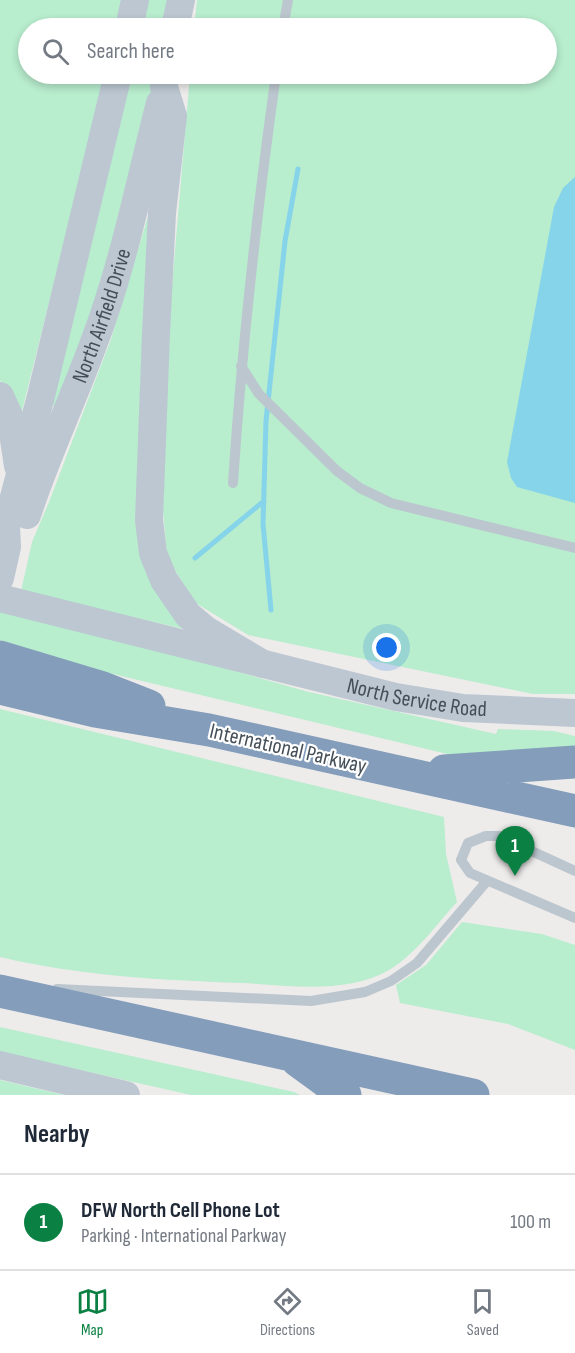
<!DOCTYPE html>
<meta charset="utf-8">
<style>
:root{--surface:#fff;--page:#f6f6f7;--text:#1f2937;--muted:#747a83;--line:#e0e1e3;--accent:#0b8043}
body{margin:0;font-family:"Sofia Sans Condensed",sans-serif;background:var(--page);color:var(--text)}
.you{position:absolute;left:387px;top:648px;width:21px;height:21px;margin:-15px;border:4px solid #fff;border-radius:50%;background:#1a73e8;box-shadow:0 0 0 9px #1a73e833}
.badge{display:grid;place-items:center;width:39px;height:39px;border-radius:50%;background:var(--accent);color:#fff;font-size:20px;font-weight:700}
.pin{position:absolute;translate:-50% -50px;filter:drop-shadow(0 2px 3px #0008)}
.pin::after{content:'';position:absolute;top:32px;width:21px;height:18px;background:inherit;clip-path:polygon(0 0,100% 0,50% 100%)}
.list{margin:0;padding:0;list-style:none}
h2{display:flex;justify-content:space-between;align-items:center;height:78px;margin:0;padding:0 24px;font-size:26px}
h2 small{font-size:20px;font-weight:400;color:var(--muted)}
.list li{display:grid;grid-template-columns:39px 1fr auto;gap:18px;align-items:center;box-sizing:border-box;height:96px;padding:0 24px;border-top:2px solid var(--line)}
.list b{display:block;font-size:22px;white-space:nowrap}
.list p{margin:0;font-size:20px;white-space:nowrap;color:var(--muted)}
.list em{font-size:20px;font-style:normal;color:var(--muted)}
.icon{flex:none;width:33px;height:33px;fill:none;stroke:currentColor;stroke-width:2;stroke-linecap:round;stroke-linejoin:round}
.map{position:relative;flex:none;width:575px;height:1095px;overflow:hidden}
.search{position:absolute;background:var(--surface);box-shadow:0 3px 9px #0003;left:18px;right:18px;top:18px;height:66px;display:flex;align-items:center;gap:15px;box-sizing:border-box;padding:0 21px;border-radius:33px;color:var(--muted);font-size:22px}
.sheet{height:174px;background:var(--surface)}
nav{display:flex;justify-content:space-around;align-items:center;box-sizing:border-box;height:84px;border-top:2px solid var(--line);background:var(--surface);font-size:16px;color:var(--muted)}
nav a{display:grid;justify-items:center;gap:3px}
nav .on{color:var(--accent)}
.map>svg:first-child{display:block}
.green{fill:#b8edce}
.water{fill:#86d4ea}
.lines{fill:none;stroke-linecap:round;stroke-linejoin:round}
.stream{stroke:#86d4ea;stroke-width:5}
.service{stroke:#bcc6ce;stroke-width:10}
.secondary{stroke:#bcc7d2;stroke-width:28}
.motorway{stroke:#839dbb;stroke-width:33}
.labels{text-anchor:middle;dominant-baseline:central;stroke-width:4.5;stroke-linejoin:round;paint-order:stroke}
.street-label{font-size:22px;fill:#444f58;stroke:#fff}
</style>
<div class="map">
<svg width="575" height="1095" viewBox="0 0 575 1095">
<rect width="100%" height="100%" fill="#eeebeb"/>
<!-- green -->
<path class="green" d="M0,0H125L117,28H28V74H106L22,411L9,399L0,380Z
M145,0H174L167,28H138Z
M197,0H575V694H533L248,635L194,602L167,557L161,487L167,345L190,74H546V28H194Z
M127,74H157L113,250L56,407L49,404Z
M149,213L138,510L188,630L21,591L32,542L49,502L111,339Z
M0,605L309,692L496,734L498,729L554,731L575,736V753L460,757L92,669L0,640Z
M0,709L444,817L446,854L457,902C435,926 417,953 389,970C346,995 288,985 241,983C157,980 82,976 0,957Z
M462,922L542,934L575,945V1050L508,1024L400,1003L396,985L426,965Z
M0,1027L294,1092L300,1095H191L0,1052Z
M0,1080L64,1095H0Z"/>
<!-- water -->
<path class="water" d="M575,177V503L517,487L511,478L507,462L554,207L563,188Z"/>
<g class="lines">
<!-- stream -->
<path class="stream" d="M195,558L264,501
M271,610L263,524L266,421L285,241L298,169"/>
<!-- service -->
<path class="service" d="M283,28L288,0
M241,366L259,394L337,471L360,488L391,503L575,548
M233,483C242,345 257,210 276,74
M575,871L499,836H486L468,843L461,860L470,873L575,918
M57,989L311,1001L365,992L391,981L417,963L487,881"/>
<!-- secondary -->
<g class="secondary">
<path d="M129,28L135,0"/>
<path d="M175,28L181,0"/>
<path d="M164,87L173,116L162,213L156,334L149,520L153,553L164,580L188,615L206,630L263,664"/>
<path d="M0,396L11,420L18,466"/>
<path id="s1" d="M27,515C46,457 72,402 93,345C123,268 139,184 160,103"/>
<path d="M0,578L7,547L6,527L41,396L118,74"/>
<path id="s2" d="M0,598L396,697L463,708L575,713"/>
<path d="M0,1065L126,1095"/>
</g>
<!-- motorway -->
<path class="motorway" d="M0,657L103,688L149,706
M0,688L95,711L209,730L575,811
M444,771L575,762
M0,991L473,1095
M298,1061L345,1095"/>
</g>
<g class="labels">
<!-- street labels -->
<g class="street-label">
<text stroke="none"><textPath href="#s1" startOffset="213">North Airfield Drive</textPath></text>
<text stroke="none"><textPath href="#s2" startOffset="429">North Service Road</textPath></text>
<text transform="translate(288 749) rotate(13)">International Parkway</text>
</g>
</g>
</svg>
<div class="you"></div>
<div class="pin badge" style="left:515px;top:876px">1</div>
<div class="search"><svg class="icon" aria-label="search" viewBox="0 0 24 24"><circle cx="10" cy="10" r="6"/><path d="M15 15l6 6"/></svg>Search here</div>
</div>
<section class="sheet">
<h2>Nearby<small></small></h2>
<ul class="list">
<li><span class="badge">1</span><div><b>DFW North Cell Phone Lot</b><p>Parking · International Parkway</p></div><em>100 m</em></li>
</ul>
</section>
<nav>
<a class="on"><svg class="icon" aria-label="map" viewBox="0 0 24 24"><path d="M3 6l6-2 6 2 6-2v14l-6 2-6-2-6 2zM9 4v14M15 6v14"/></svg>Map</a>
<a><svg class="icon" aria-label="directions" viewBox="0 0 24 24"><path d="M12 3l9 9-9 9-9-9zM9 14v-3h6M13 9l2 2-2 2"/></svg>Directions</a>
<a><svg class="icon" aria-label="saved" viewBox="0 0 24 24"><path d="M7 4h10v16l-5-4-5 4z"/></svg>Saved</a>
</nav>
